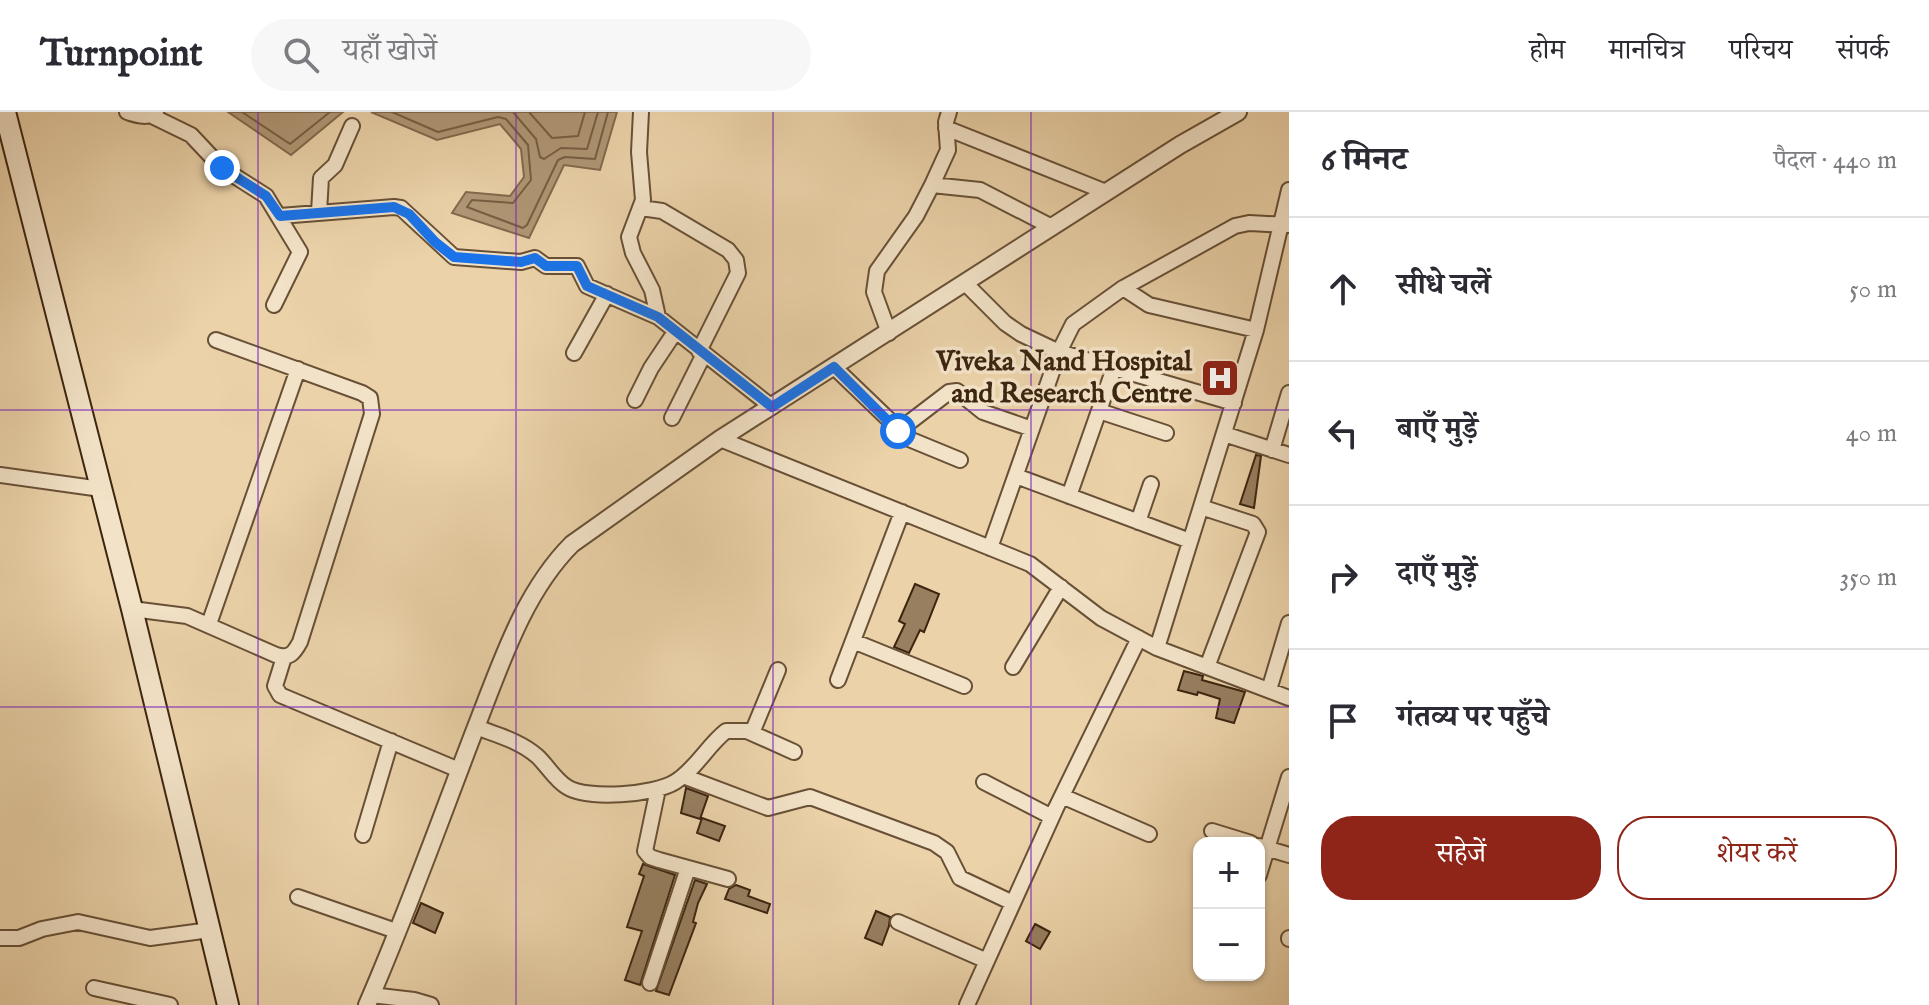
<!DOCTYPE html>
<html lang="hi">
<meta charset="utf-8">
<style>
:root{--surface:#fff;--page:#f7f7f7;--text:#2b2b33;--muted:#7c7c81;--line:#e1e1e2;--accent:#8f2418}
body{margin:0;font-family:"IM FELL English","Noto Serif Devanagari",serif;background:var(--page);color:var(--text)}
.controls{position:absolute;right:24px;bottom:24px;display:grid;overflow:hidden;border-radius:16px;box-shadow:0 2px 6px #0004}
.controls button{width:72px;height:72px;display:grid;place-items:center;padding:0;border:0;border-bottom:2px solid var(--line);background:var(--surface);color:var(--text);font:40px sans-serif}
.stop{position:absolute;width:24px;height:24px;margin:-18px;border:6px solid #1a73e8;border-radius:50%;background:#fff}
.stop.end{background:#1a73e8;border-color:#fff;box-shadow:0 2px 8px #0008}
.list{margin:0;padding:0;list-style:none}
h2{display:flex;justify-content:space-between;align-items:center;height:104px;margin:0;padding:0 32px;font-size:34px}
h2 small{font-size:26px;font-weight:400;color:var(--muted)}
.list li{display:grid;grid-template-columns:52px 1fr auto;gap:24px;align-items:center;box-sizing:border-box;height:144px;padding:0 32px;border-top:2px solid var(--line)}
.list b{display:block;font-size:30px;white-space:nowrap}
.list em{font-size:26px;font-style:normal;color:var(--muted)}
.actions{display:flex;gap:16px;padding:24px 32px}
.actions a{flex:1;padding:18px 0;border:2px solid var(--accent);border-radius:32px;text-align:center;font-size:28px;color:var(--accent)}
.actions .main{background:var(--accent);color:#fff}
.icon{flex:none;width:44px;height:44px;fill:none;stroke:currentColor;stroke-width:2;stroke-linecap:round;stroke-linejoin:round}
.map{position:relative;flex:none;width:1289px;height:893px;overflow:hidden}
header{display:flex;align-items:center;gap:48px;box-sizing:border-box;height:112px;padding:0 40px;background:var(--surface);border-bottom:2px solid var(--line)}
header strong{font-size:38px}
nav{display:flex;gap:44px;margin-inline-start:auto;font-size:28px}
.search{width:560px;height:72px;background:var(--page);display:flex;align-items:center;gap:20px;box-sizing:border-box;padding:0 28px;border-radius:44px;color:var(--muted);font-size:30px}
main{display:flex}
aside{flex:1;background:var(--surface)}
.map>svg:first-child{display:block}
.water{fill:#b09775;stroke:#82694d;stroke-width:2}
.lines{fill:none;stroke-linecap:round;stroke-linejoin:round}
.shore{stroke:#765e42;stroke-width:2}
.building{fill:#977f60;stroke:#3c2510;stroke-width:2}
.minor-casing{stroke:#685036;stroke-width:18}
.tertiary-casing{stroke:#685036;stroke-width:20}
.secondary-casing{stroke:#3c2510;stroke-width:24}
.minor{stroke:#f2e2c7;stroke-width:14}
.tertiary{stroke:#f2e2c7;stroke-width:16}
.secondary{stroke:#f2e2c7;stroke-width:20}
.route{stroke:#1a73e8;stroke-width:10}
.grid{fill:none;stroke:#7b2cbf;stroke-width:2;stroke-opacity:0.55}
.labels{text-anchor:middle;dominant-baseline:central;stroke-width:7;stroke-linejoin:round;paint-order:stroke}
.poi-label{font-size:28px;font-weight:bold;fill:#3c2510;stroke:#f2e2c7;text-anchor:end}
</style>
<header>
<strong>Turnpoint</strong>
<div class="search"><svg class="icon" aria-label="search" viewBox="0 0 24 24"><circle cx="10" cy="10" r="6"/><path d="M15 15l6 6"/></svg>यहाँ खोजें</div>
<nav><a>होम</a><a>मानचित्र</a><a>परिचय</a><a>संपर्क</a></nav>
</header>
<main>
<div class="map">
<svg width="1289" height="893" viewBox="0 0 1289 893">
<rect width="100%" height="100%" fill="#ebd2a9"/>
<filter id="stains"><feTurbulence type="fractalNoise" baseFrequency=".0025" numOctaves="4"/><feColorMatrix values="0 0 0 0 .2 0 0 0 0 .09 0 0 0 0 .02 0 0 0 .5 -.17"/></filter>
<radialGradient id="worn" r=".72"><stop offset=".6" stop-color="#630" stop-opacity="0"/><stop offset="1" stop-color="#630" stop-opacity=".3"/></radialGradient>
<!-- water -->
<path class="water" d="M228,0H343L291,43Z
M371,0H617L600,58L564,53L529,126L452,101L466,80L510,84L524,65L521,37L500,12L437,28Z"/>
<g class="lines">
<!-- shore -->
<path class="shore" d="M242,0L290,32L330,0
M392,0L438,20L498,5L506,7L528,33L531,68L513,91L472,88L467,95L523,116L527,113L558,48L565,45L595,47L608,0
M513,0L536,27L540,45L544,47L561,36L587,37L598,0
M529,0L552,26L578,24L585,0"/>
</g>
<!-- building -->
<path class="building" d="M1212,253L1233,259L1227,278L1207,273Z
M1256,343L1261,344L1254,396L1240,392Z
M915,472L939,482L924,520L920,518L909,541L894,535L905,512L899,509Z
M1184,559L1203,564L1202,568L1245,580L1234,611L1216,606L1220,587L1198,580L1197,583L1178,578Z
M686,676L708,684L700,707L681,701Z
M702,706L725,714L719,729L697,721Z
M643,752L675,763L640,873L625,868L642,819L627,815L644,764L639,762Z
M695,768L707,772L698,791L693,810L696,811L669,883L656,879Z
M736,773L750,778L748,784L770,792L767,801L725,787L729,777Z
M421,791L443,801L435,821L413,811Z
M876,799L890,805L889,814L882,833L865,826Z
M1035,812L1050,820L1040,837L1026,829Z"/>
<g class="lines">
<!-- minor casing -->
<g class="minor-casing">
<path id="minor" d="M127,0C137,3 147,7 156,0
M641,0L639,40L643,88L629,125L633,141L652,178L658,205L772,295
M949,0L946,10L948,38L932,73L980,78L1052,115
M152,4L191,23L222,56L266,84L300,140L274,193
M946,16L1106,80
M641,96L662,99L728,138L736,148L738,161L699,239
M319,100L321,66L335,53L352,14
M280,104L394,95L401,96L454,145L521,150L535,146L546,154H577L587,174L658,205
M965,171L1005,211L1021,222L1059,240L1234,291
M1123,176L1235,114L1249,111L1289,113
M889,221L874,180L877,159L916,104L932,73
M574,241L607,182
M834,255L909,327L960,348
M635,288L651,256L675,220
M1099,299L1166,321
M672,306L704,242
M898,319L949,280L957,279L983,300L1032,317
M1224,322L1289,343
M720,327L1030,452L1101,506L1157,536L1289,586
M1272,338L1289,281
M0,363L101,377
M1016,364L1190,429
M1069,384L1114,256
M1201,395L1253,412L1258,420L1207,555
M1138,410L1151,372
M990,436L1059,240L1073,212L1123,176L1149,193L1256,218
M132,497L187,504L276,543C290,547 294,541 300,530L372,302L370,286L362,281L216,228
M209,512L298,257
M853,529L964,574
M1157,536L1256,218L1289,78
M284,545L275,574L280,583L459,658
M1013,555L1061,475
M838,568L902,400
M1269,578L1289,511
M476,615C497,623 520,629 537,644C547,653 555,668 567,675C587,688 654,683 675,670C696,657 707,634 726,619H747L794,640
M752,621L778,558
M683,664L768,696L810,685L934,731L947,740L960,766L1013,791
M984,670L1052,705
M658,677L645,739L650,745L659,748L728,767
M1062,684L1149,722
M1212,719L1251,731
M363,723L391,629
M1259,734L1289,743
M1259,763L1289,665
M298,785L396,819
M898,810L987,849
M0,826H19L42,817L78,810L150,826L210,818
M1289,827V826
M650,871L688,756
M94,876L170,893
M371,883L414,888L431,893
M967,893L1056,696L1139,526"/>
</g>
<!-- tertiary casing -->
<g class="tertiary-casing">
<path id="tertiary" d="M367,893C406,804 439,711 474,620C500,555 522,482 572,432L720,327L1180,33L1238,0"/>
</g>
<!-- secondary casing -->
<g class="secondary-casing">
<path id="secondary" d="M5,0L132,497L228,893"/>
</g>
<!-- minor -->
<use href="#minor" class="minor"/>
<!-- tertiary -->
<use href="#tertiary" class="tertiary"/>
<!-- secondary -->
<use href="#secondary" class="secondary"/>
</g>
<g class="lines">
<!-- route -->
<path class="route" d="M222,56L266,84L280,104L394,95L409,102L435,130L454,145L521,150L535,146L546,154H577L587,174L658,205L772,295L834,255L898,319"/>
</g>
<!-- grid -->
<path class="grid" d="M258,0V893M516,0V893M773,0V893M1031,0V893M0,298H1289M0,595H1289"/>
<!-- icons -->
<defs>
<g id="hospital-square" transform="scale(2)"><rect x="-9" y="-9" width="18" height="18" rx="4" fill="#8f2418" stroke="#f2e2c7"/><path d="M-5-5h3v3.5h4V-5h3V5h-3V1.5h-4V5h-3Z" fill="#fff"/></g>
</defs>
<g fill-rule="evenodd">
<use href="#hospital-square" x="1220" y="266"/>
</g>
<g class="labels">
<!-- poi labels -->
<g class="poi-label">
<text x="1192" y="250">Viveka Nand Hospital<tspan x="1192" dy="32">and Research Centre</tspan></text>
</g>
</g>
<rect width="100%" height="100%" filter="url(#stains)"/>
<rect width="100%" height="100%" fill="url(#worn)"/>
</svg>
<div class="controls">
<button>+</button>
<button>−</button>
</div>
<div class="stop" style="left:898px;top:319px"></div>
<div class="stop end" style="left:222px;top:56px"></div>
</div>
<aside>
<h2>6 मिनट<small>पैदल · 440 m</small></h2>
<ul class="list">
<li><svg class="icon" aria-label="ahead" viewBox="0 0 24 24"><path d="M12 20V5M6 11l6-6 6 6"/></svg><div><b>सीधे चलें</b></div><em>50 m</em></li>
<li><svg class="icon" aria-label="left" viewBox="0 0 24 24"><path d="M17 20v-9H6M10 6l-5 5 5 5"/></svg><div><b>बाएँ मुड़ें</b></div><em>40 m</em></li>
<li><svg class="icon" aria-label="right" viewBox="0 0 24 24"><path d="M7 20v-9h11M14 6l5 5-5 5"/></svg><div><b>दाएँ मुड़ें</b></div><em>350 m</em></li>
<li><svg class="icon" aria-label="arrive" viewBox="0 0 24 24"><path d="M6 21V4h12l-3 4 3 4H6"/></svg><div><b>गंतव्य पर पहुँचे</b></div></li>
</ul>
<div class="actions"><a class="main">सहेजें</a><a>शेयर करें</a></div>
</aside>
</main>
